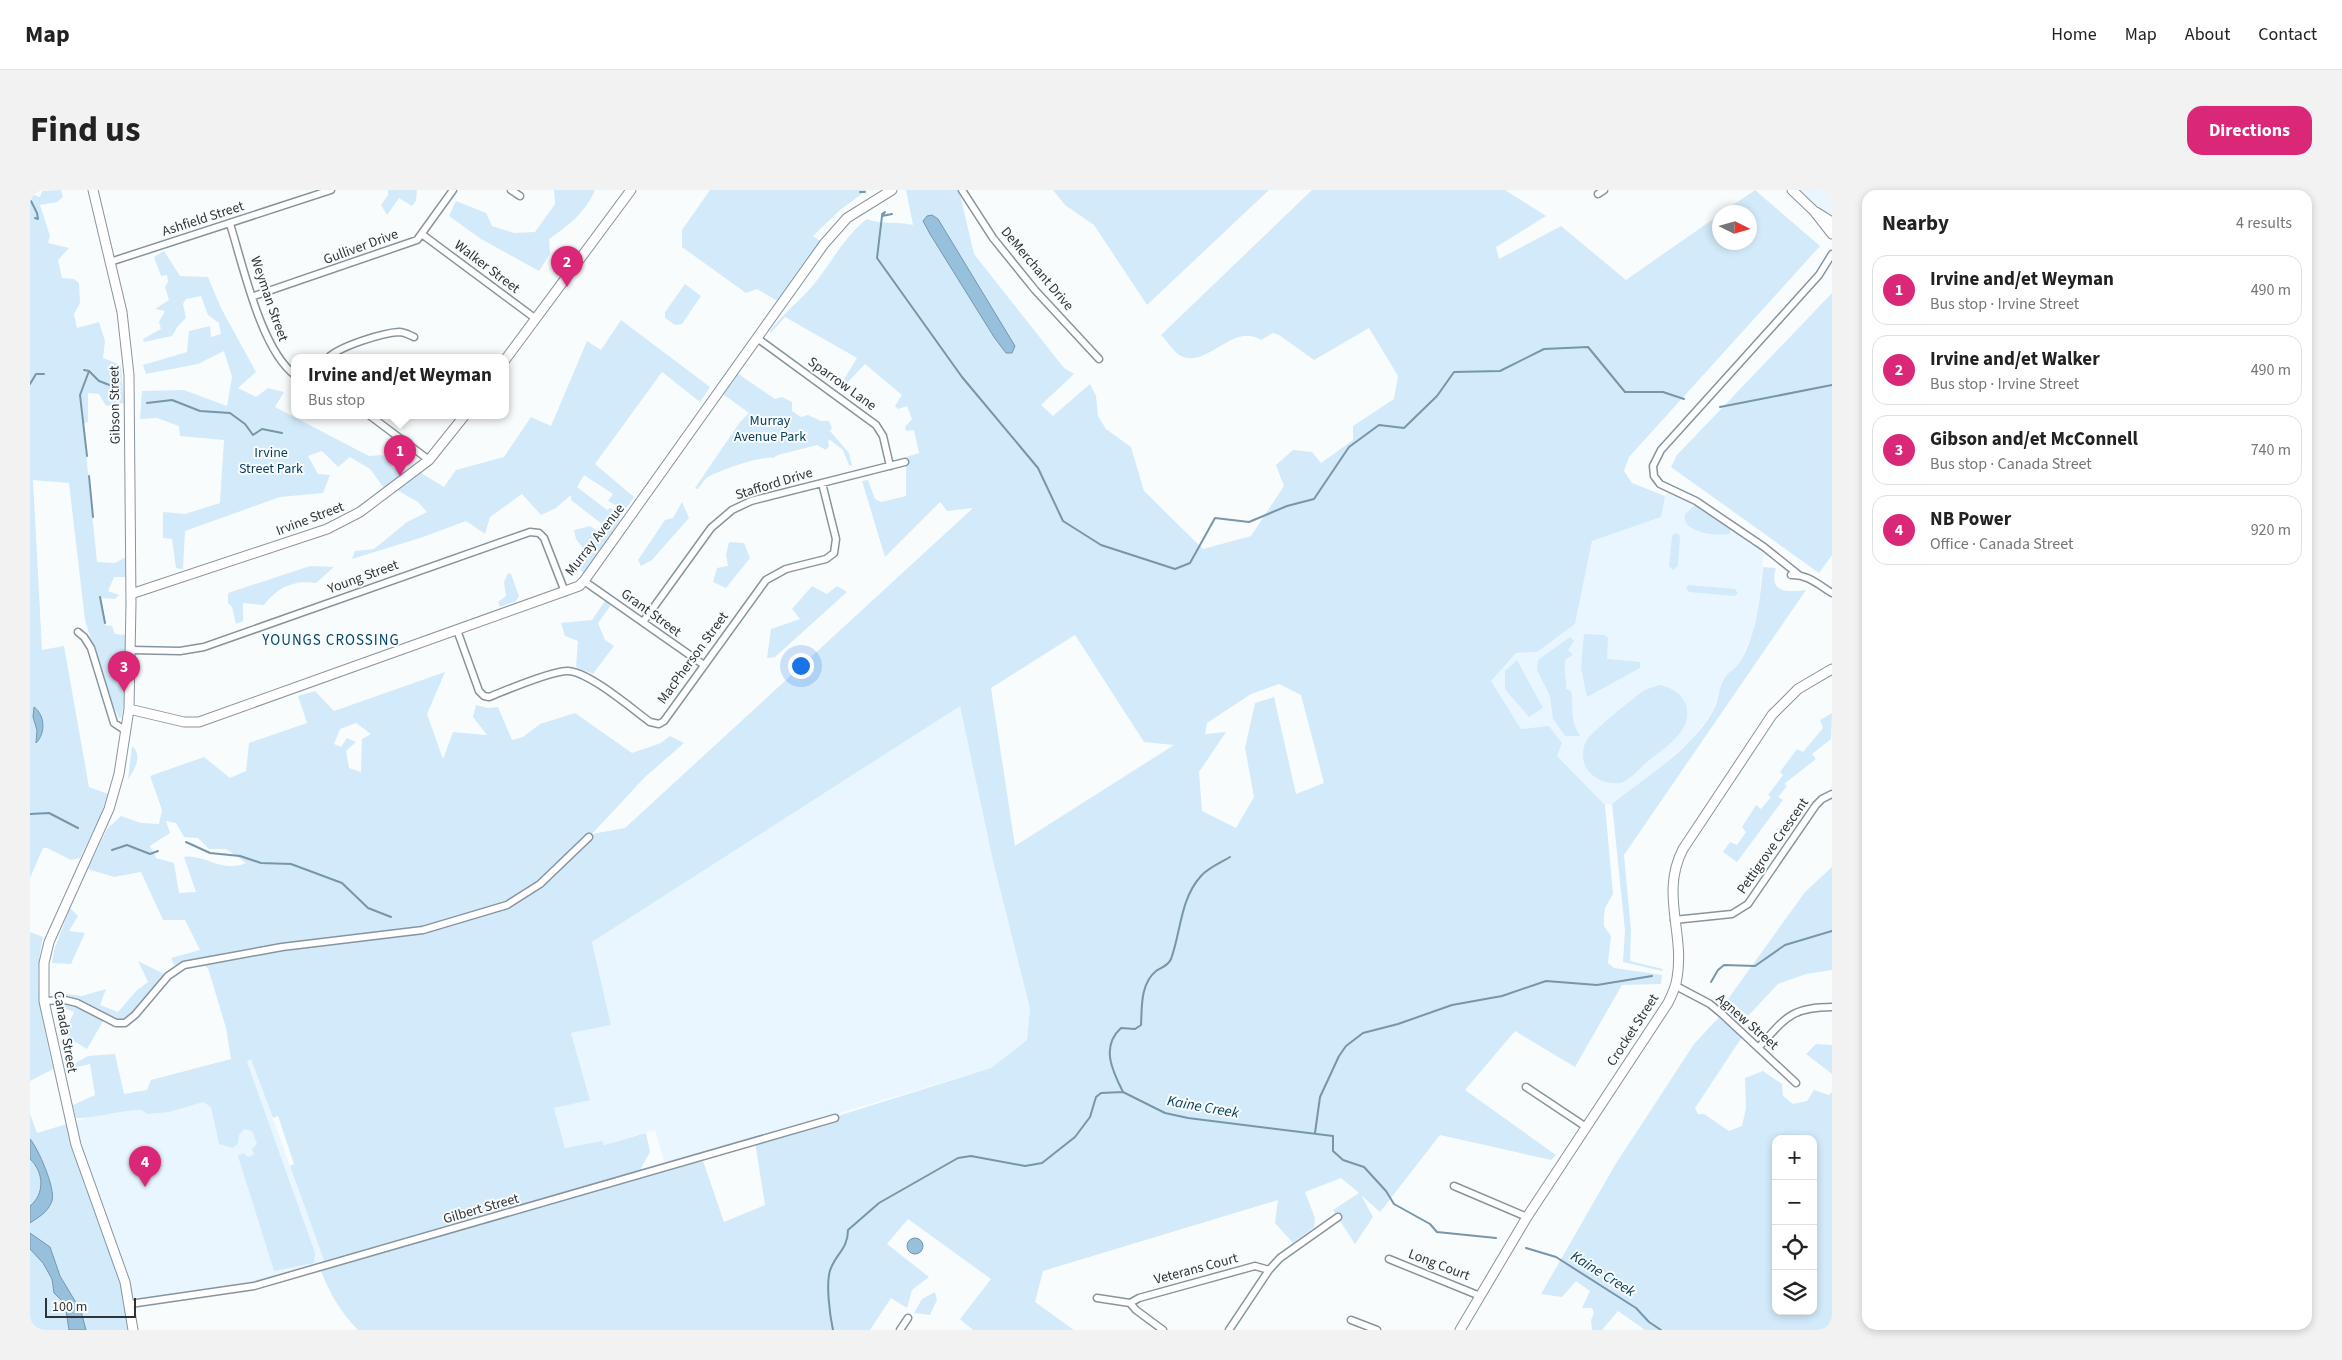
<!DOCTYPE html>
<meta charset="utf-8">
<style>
:root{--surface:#fff;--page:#f2f2f2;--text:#222;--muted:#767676;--line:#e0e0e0;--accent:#db2777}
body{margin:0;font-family:"Source Sans 3",sans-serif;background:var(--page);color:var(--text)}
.controls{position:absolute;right:15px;bottom:15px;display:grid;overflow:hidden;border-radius:10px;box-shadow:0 2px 8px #0003}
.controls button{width:45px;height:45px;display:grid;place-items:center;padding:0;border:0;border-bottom:1px solid var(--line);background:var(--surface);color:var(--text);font:25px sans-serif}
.compass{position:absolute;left:1682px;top:15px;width:45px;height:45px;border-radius:50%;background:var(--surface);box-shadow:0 2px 8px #0003;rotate:95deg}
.scale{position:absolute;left:15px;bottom:12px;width:91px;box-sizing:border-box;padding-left:5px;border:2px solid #2f3437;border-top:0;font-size:14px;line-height:18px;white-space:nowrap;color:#2f3437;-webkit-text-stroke:4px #f9fcfd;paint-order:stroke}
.you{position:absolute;left:770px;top:475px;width:18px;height:18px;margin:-12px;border:4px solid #fff;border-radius:50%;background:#1a73e8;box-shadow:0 0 0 8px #1a73e833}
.badge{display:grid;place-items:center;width:32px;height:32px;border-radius:50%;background:var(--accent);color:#fff;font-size:16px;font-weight:700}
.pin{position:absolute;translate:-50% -41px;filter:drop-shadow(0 1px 2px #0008)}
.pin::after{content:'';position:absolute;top:26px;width:18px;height:15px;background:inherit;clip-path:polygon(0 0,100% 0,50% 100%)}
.popup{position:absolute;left:261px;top:164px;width:218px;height:65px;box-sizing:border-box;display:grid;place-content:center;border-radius:10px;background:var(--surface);filter:drop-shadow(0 1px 4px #0005);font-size:16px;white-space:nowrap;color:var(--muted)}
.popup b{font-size:19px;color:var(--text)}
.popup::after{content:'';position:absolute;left:50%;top:100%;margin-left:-10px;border:10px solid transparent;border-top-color:var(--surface)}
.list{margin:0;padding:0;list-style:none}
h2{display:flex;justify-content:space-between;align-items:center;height:65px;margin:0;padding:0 20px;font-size:21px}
h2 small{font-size:16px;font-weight:400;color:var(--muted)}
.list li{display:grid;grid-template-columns:32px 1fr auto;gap:15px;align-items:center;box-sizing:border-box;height:70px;margin:0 10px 10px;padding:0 10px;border:1px solid var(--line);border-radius:15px}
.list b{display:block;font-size:19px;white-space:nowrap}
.list p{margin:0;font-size:16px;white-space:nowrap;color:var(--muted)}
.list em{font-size:16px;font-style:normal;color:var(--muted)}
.icon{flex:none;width:28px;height:28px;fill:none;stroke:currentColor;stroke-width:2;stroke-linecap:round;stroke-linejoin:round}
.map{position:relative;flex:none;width:1802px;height:1140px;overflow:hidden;border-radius:15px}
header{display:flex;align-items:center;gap:30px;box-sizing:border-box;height:70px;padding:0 25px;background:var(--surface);border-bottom:1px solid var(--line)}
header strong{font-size:24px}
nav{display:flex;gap:28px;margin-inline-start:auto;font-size:18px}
.intro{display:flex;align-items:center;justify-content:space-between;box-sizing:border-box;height:120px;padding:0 30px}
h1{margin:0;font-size:35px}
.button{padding:12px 22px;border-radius:15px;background:var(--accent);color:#fff;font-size:18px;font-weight:700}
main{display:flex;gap:30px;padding:0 30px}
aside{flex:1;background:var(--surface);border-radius:15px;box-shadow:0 2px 8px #0003}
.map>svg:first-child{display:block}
.built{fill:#eaf6ff}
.green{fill:#d2eafa;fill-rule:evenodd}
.water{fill:#96c0dc;stroke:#7796aa}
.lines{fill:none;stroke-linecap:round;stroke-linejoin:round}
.stream{stroke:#7796aa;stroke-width:2}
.street-casing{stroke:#88949d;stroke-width:9}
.secondary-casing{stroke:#88949d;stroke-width:11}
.street{stroke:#fff;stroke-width:6}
.secondary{stroke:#fff;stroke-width:9}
.labels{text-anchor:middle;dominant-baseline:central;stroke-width:4;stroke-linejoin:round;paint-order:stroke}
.street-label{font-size:14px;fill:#2f3437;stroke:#f9fcfd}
.park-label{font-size:14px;fill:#073d5a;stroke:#f9fcfd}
.neighbourhood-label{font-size:15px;letter-spacing:1px;fill:#054666;stroke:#f9fcfd}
.water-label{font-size:15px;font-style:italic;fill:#053c58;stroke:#f9fcfd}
</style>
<header>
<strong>Map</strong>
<nav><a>Home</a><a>Map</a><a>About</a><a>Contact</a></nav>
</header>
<div class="intro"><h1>Find us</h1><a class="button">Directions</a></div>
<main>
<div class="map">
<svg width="1802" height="1140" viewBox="0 0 1802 1140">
<rect width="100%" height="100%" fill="#f9fcfd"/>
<!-- built -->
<path class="built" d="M1762,0H1802V32Z
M1639,300L1659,307L1734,357L1728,422L1722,444L1709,474L1696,486L1686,510L1684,519L1663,548L1628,580L1582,614L1575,615L1527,566L1491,539L1461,491L1486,463L1507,462L1545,434L1562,351L1631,327L1635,306Z
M930,515L963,671L1000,820L997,850L961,878L810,923L725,952L636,978L625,940L573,955L572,951L535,958L524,918L560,909L541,843L581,835L562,752Z
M221,868L296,1076L224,1096L100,1114L40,933L203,881Z"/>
<!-- green -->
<path class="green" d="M0,0L1,4L10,7L12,1L31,0L33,7L27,12L10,15L20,46L18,53L39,58L28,70L32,88L44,89L49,93L50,113L44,124L47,138L69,132L75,151L73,168L91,175L94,213L76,216L69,204L58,203V232L53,234L67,372L85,373L96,367L95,387H84L78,401L89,405L85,409L71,408L75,435L82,436L85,444L96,445C96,472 98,503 91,528H89L76,500L55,430L39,293L3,290L12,460L34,456L59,597L78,604L71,624L50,668L41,670L17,658H13L0,688Z
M358,0H387L386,11L382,16L369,8L357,25L351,15L358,5Z
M524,0H565C556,22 538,36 519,49L520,64L509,81L451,49L419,26L426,11L456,23L462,36L484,43L505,42L525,14Z
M680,0H837L810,20L783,46L794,54L751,113L727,99L716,103L652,57V40Z
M876,0H929L944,64L1034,178L1044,184L1011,215L1023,226L1060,194L1066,206L1068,226L1076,239L1101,257L1114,301L1173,359L1221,346L1254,296L1246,275L1263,260L1282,262L1291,273L1323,250V236L1364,209L1368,186L1339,138L1284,170L1249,145L1243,143L1231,150C1204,132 1179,176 1153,167C1145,164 1137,151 1131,145L1282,0H1475L1516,26L1466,57L1469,69L1531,36L1596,90L1689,25L1690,52H1720V22H1693L1725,0L1790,56L1599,267L1594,281L1602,293L1635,306L1631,327L1562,351L1545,434L1507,462L1486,463L1461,491L1491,539L1519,536L1532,553L1527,566L1575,615L1583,704L1575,718L1574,726V736L1581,746L1578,773L1584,778L1632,785L1631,794L1592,795L1545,877L1485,841L1435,900L1526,965L1521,970L1410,945L1350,1022L1331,1005L1343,1027L1325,1054L1303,1020L1329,1003L1311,988L1275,1002L1285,1028L1284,1037L1263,1053L1245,1033L1248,1010L1013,1081L1005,1112L1044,1140H943L930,1129L961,1089L878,1029L857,1054L899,1087L882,1100L877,1118L861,1108L840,1140H328C311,1123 298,1101 290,1078L296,1076L260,976L264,974L248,926L243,928L221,869L217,872L285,1063L284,1073L244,1081L208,966L213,963L218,967L224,965L222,959L227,954L222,941L214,939L209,945L208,953L203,958L189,954L181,917L173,912L139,922L117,924L112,920C89,920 68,928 46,928L43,915L65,905L60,874L34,880L58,866L85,864L94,904L117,900L121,890L201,869L196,838L178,778L168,771L144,775L141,768L170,760L155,730H133L111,682L84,687L58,679L77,639L91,626L111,633L129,634L132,620L120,586L174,567L200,588L216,581L219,553L277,533L268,506L285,501L304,521L415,482L397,524L413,569L423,542L457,545L443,527L446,515L458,518L468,517L482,550L493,547L510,534L545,523L602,563L631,553L640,546L654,553L615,587L562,644L595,638L943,318L917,321L910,312L855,367L832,291L838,290L845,309L851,312L876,306V267L889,263L884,240L876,241L875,237L882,229L877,216L868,219L865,216L872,205L835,174L817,193L813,191L827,168L755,127L740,144V141C751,126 765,115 777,102C799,79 811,49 837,29C853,35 865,31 883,35ZM1045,445L1114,552L1144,555L985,656L961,498ZM1249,494L1271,505L1294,593L1266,604L1244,507L1225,513L1215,558L1224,607L1206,638L1172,621L1169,582L1196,542L1175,544L1177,533L1221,504ZM930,516L963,671L1000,819L997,850L961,878L725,952L735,1015L694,1032L672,968L612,985L611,978L620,962L616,943L574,955L572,951L535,958L524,918L560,910L541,843L581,835L562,752ZM326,533L341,544L332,549L331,582L319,578L316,561L326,552L317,548L311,557L304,554L310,539ZM136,631L146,633L154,647L168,648L179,659H196L216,673C192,684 174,663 154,667L166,702L149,703L144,673L126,668L120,656L140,643Z
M1023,0H1239L1117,115L1064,35L1035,15Z
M134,61L150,86L178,87L191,118L226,182L208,198L226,207L238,198L254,202L245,217L339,266L352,265L369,283L376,287L386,280L414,297L426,280L474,267L501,227L521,236L557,151L571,160L591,130L680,197L670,212L632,182L565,274L604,307L595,320L578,311L583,304L554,285L547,297L577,320L580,318L592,325L582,344L554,384L549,377L551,371L558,365L546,349L544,340L560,336L567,341L572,334L541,310V305L526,318L511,325L492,304L460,327L455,344L436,331L393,347L322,369L325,361L344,359L377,332L397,322L388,312L363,298L357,302L340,279L320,267L308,277L292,261L278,266L288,284L300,285L293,303L250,307L155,341L153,379L146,378L142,349L133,348V322L155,324L190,313L194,250L150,246L149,236L127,228L110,229L112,201L154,200L197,216L202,187L194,161L168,174L116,184L113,175L157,162L159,141L180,136L181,147L191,144L189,133L178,125L171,106L156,109L153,114L156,128L148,136L142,146L114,152L113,149L131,139L129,132L135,121L125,119L139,110L135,97L138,92L137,85L131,86L124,67Z
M655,94L671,106L652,134L645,135L635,128V122Z
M1802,103V365L1789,383L1641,277L1647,265Z
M704,181L745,209L752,207L762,212V221L771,227L778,225L791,231H799L802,238L800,241L819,263L822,276L819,275L813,260L800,250L798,251L799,256L796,260L787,255L748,265L743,268C729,266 691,280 678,287C674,290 671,295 668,299L665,298L710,232L719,223L690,202Z
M652,312L659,328L622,370L611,376L608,370L635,330L643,328Z
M1664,316L1670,317L1700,339V344C1686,346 1651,343 1655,324Z
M1645,343L1649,344L1650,348L1648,376L1643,380L1639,376L1642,346Z
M699,352L714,353L720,368L696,398L683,392L687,378L698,376L696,365Z
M280,376L304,377L286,393C263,390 248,397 234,415L213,413V431L206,434L202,417L198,413V403Z
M1733,377L1746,378C1738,404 1759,402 1776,400L1594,665L1601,740L1600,771L1633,779L1632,781L1593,772L1595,740L1582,614C1617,586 1660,561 1683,521C1689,511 1688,496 1696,486C1700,481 1706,478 1710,472C1727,443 1730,410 1733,377Z
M478,383L481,384L489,406L486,411L470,417L468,412L476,406L474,392Z
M1658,395L1705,399L1708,403L1705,406L1659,402L1656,398Z
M782,396L797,404L807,396L817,402L745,467L737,468L741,439L770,429L762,419Z
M575,411L581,415L568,433L575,450L584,456L563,484L546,477L548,451L535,446L531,433L562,430Z
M1554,444L1575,445L1578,448L1577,469L1610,472V478L1557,507L1551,478Z
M1540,447L1544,451L1538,460L1543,465L1536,469C1533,480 1537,488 1536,499L1541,501C1544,521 1539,527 1550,546H1535L1523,529L1520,506L1507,480L1508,470Z
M1487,470L1513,518L1499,527L1475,499V481Z
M1629,495C1639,497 1649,501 1654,511C1668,538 1635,557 1617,572C1610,578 1599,591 1590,593C1577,594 1568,591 1559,582C1551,573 1551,556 1559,547C1568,537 1604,507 1615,500C1619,498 1625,497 1629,495Z
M1802,523L1801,549L1782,564L1786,569L1754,594L1757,596L1748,607L1753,610L1707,672L1693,662L1700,652L1707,655L1716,642L1712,637L1726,615L1731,619L1741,607L1738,605L1753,585L1750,582L1767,559L1773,562L1793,538L1790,530Z
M102,556C113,565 105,580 98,589Z
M1802,677V780L1776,784L1748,794L1718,826L1698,809L1775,702Z
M40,718L48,726L39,741L55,743L41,774L22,773L24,760Z
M0,742L13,747C2,795 13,832 23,879L0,891Z
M108,771L138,786L95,833L75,828L57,859L34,845L44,822L25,814L36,804L52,806L76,799L70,815L88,822L107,800L118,792Z
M1692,824L1714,844L1665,918L1668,924H1674L1699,941L1712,936L1716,918L1715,888L1733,881L1752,894L1753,906L1763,914L1777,911L1784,900L1799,905L1802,902V1140H1615L1588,1121L1572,1140H1562L1561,1130L1564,1123L1562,1118H1552L1560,1101L1546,1091L1532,1107L1511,1104L1585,975L1664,854ZM1746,949H1783V1121H1746Z
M1786,854L1802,855V884L1776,864Z
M0,924L7,943L40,933L80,1048L103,1140H0Z
M905,1102L907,1110L900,1125L884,1123L892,1109Z"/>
<!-- water -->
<path class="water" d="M902,25L908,29L985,156L982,163H976L964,147L900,44L893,31L897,26Z
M4,517C15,525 16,543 6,553L7,540L3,527Z
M0,949C8,958 26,999 22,1011C18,1022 9,1027 0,1033V1016C15,1004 14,982 0,969Z
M0,1043L20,1057L30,1086L51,1121L56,1140H39L35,1114L24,1103L22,1089L13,1073L0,1059Z
M877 1056a8 8 0 1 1 16 0a8 8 0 1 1-16 0Z"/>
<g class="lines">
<!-- stream -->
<path class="stream" d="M830,2H835
M1,11L7,23L8,29L5,28
M852,24L855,22L852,26L862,24
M852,26L847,68L932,187L1008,278L1033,331L1071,355L1145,379L1160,373L1185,328L1219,332L1257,316L1284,309L1319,257L1349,235L1374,238L1407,206L1424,182L1470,181L1514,159L1558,157L1595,202H1633L1654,209
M54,180L59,181L69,191L90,199
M0,194L6,184H14
M117,213L142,210L170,221L200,223L215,234L223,245L232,239L252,243
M1690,217L1802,195
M57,266L50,205L59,181
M59,286L63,327
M70,407L75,433
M0,624L19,623L48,638
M156,652L180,663L210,666L231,673L261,674L312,693L338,718L361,727
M82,660L97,655L120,664L128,661
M1681,792L1688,780L1694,775L1725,776L1755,755L1802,741
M1093,902C1083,882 1070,857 1091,838L1105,839L1111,835C1112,818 1110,794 1126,781C1132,777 1138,776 1141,769C1151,742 1150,709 1171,686C1178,678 1190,673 1200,667
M1285,943L1290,907L1309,866L1316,856L1333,843L1368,834L1422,815L1472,806L1516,791L1567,795L1622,786
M1496,1058L1526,1067L1606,1118L1619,1132L1631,1140
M803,1140C800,1126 795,1091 801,1078C807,1063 818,1058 818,1040L849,1013L928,968L941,966L995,976L1012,973L1045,947L1060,927L1066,907L1071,903L1093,902L1135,923L1158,928L1303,946V961L1313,970L1334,977L1356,1001L1364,1014L1400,1034L1407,1042L1466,1048"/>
<!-- street casing -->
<g class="street-casing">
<path id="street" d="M481,0L490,6
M932,0L963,48L1005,100L1069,169
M1568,4L1574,0
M200,34C213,75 231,160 265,185
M393,45L506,129
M80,72L301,0
M224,106L387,50L423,0
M727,148L846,235L853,246L860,276
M299,167C311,156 352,143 369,142C375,142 379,145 384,147
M339,225L399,270
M1761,385C1777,384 1789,395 1802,403
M1769,385L1734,357L1666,311L1630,294L1624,286L1623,276L1631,260L1789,85L1802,64
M554,391L674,475
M613,432L681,338L702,320L721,311L875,272
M427,440L449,501L454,506L459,507C477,500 518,482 536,481C556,479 602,519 620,532L629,534L634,531L736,390L756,379L796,369L804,363L806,349L792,293
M48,442L54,447L61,458L84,533L96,541
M101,460L150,461L174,457L500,342L509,343L514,348L535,402
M1644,730L1702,724L1718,714L1786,615L1792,609L1802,604
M1646,796L1680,814L1692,824L1766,893
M14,811L35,810L47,813L86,833H95L105,825L138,786L154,775L252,757L393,740L477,715L510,694L559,647
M1729,857C1755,829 1760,817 1802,817
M1496,897L1556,937
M1424,996L1497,1027
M1359,1069L1450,1106
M1067,1108L1100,1113
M100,1114L224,1096L805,928
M1321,1130L1347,1140
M870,1140L878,1128
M1133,1140L1106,1120L1100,1113L1109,1108L1225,1076L1239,1080
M1199,1140L1239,1080L1250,1068L1308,1027"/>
</g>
<!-- secondary casing -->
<g class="secondary-casing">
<path id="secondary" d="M63,0L92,122L99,185L101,413L99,519L89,584L79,619L19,752L14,773V811L46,955L95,1092L103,1140
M1762,0L1784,21L1802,44
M1786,22L1802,32
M475,170L601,0
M101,404L297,339L330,322L399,270L435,225
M99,519L154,532H169L549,396L554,391L794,54L817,28L862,0
M1430,1140L1497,1027L1638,813C1642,805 1646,797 1647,788C1655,743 1630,703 1653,659L1742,525L1768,499L1802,479"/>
</g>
<!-- street -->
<use href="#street" class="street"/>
<!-- secondary -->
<use href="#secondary" class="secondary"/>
</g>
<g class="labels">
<!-- street labels -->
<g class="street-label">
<text transform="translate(173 29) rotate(-18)">Ashfield Street</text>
<text transform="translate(331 57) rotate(-20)">Gulliver Drive</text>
<text transform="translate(457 77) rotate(37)">Walker Street</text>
<text transform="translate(1007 79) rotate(50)">DeMerchant Drive</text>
<text transform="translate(239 109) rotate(71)">Weyman Street</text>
<text transform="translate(812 194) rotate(36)">Sparrow Lane</text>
<text transform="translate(85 215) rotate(-91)">Gibson Street</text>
<text transform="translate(744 294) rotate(-17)">Stafford Drive</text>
<text transform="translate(280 329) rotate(-21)">Irvine Street</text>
<text transform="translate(565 350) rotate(-52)">Murray Avenue</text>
<text transform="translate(333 387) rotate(-20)">Young Street</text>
<text transform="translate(621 423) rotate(36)">Grant Street</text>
<text transform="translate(663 468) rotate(-54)">MacPherson Street</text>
<text transform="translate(1743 656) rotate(-55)">Pettigrove Crescent</text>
<text transform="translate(1717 832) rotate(41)">Agnew Street</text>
<text transform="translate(1603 840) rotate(-57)">Crocket Street</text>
<text transform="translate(35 842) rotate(80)">Canada Street</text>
<text transform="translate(451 1019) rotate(-16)">Gilbert Street</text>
<text transform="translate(1409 1075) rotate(21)">Long Court</text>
<text transform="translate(1166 1079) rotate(-15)">Veterans Court</text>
</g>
<!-- park labels -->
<g class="park-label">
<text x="740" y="231">Murray<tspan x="740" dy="16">Avenue Park</tspan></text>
<text x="241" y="263">Irvine<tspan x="241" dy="16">Street Park</tspan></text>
</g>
<!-- neighbourhood labels -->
<g class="neighbourhood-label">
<text x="301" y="450">YOUNGS CROSSING</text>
</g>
<!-- water labels -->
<g class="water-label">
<text transform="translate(1173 917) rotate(10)">Kaine Creek</text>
<text transform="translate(1573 1084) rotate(32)">Kaine Creek</text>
</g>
</g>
</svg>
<div class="controls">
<button>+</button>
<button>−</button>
<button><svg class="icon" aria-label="locate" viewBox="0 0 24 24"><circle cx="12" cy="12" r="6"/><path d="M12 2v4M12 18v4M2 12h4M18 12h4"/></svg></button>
<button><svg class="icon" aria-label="layers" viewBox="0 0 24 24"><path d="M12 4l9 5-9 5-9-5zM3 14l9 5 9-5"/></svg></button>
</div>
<svg class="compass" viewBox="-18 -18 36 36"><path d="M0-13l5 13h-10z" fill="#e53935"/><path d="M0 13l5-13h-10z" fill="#767676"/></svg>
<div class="scale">100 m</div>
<div class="you"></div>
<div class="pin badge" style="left:370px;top:286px">1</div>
<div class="popup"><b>Irvine and/et Weyman</b>Bus stop</div>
<div class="pin badge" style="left:537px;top:97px">2</div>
<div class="pin badge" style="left:94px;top:502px">3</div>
<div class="pin badge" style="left:115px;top:997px">4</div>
</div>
<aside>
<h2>Nearby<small>4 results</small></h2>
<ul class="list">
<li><span class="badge">1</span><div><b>Irvine and/et Weyman</b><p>Bus stop · Irvine Street</p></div><em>490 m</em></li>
<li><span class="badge">2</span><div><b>Irvine and/et Walker</b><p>Bus stop · Irvine Street</p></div><em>490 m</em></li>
<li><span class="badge">3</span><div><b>Gibson and/et McConnell</b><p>Bus stop · Canada Street</p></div><em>740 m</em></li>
<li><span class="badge">4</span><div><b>NB Power</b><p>Office · Canada Street</p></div><em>920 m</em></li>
</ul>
</aside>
</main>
